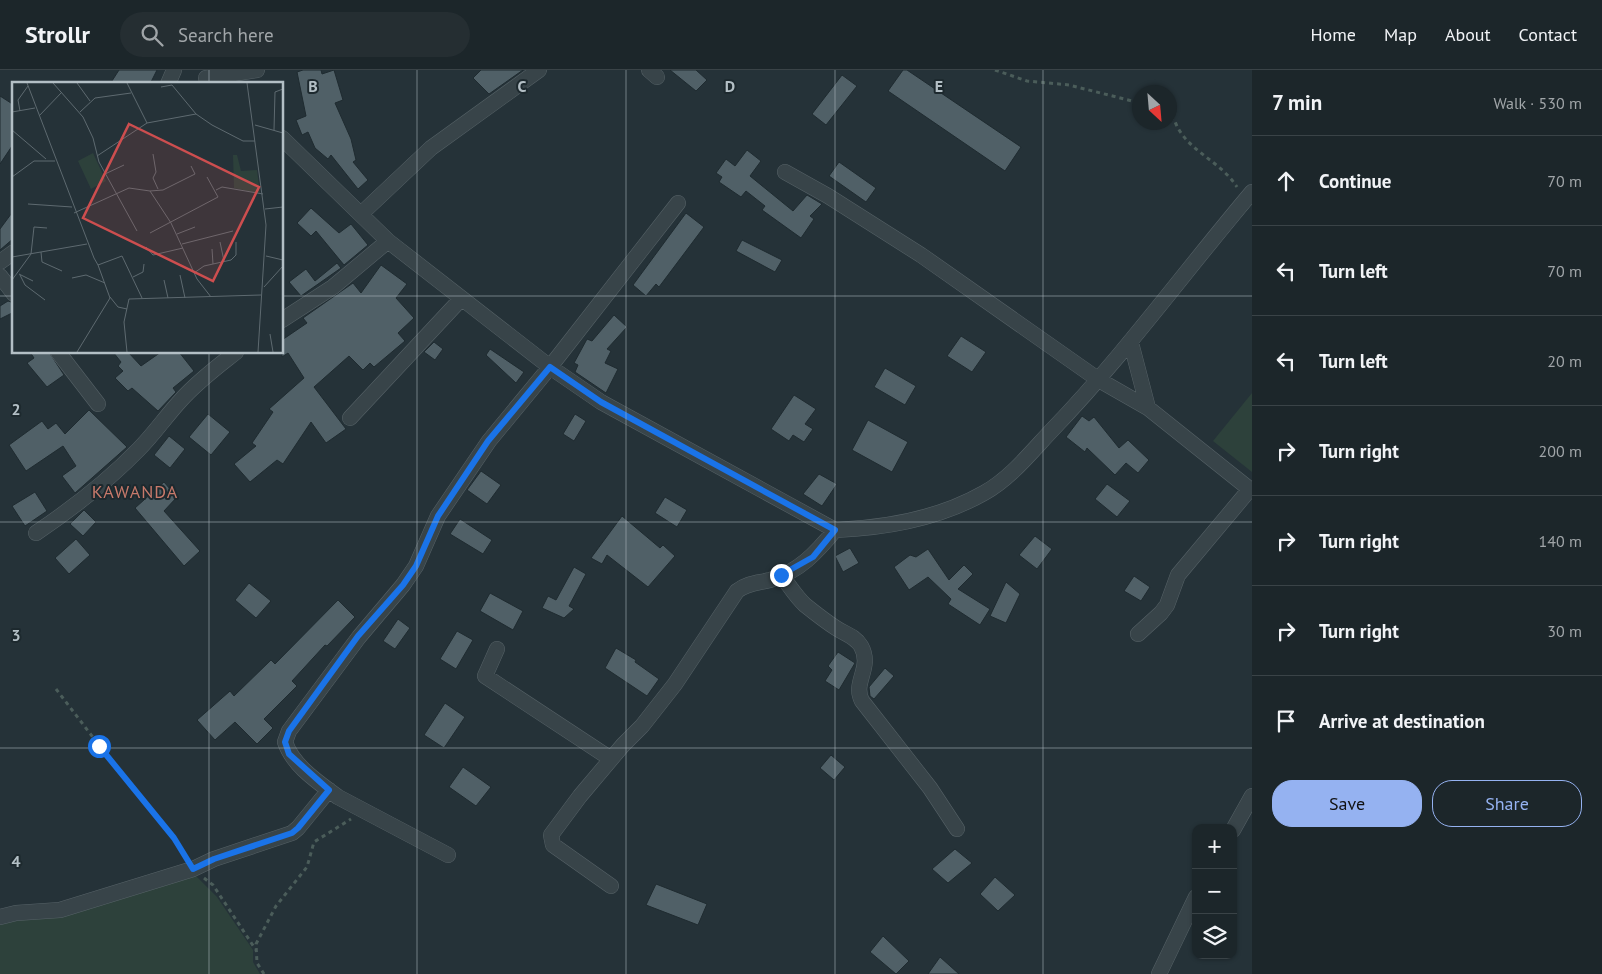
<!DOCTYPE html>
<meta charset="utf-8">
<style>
:root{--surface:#1c262a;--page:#252e32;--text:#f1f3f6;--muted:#a0a5a8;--line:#3a4347;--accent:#95b2f1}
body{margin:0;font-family:"PT Sans",sans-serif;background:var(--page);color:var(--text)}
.controls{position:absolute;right:15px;bottom:15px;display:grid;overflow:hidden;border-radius:10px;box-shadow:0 1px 4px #0004}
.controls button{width:45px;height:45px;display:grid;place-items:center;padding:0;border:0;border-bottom:1px solid var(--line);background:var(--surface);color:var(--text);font:25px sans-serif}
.compass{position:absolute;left:1132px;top:15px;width:45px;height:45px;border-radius:50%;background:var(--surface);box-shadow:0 1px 4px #0004;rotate:154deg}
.stop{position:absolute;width:15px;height:15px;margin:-11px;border:4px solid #1a73e8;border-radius:50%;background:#fff}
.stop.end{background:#1a73e8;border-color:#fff;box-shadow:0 1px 5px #0008}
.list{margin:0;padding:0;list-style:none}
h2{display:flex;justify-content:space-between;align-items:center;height:65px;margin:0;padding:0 20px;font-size:21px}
h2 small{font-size:16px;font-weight:400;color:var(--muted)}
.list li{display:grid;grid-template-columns:32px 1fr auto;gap:15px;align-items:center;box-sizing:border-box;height:90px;padding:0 20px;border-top:1px solid var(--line)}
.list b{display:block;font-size:19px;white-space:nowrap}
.list em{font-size:16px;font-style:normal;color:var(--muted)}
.actions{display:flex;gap:10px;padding:15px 20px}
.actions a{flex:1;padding:11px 0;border:1px solid var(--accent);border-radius:20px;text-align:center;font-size:18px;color:var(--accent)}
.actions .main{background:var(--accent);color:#111}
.icon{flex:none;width:28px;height:28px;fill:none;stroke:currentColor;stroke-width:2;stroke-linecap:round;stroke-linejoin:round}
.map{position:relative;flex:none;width:1252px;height:904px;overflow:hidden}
header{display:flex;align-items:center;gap:30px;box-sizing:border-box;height:70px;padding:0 25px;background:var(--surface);border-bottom:1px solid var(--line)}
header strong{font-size:24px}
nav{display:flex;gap:28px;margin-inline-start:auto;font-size:18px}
.search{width:350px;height:45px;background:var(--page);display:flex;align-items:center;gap:12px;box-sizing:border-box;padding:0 18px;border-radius:28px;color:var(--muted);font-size:19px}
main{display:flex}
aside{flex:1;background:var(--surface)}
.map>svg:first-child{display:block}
.green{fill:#2d413b}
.building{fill:#506067;stroke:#1f2b30}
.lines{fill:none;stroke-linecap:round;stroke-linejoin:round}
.minor-casing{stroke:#566267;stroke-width:16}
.path{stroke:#4b5d5a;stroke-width:3;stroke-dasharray:4 4;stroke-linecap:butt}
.minor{stroke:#384449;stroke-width:15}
.route{stroke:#1a73e8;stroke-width:6}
.grid{fill:none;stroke:#b3bfc5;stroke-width:1;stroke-opacity:0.55}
.labels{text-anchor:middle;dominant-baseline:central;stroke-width:4;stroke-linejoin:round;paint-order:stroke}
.quarter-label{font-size:18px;letter-spacing:1px;fill:#c87a6b;stroke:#1d292e}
.inset-road{fill:none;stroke:#5e6a70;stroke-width:1}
.view{fill:#cd4e4f;fill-opacity:0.15;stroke:#cd4e4f;stroke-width:2.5}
.inset-edge{fill:none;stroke:#b3bfc5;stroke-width:2.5}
.grid-label{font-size:16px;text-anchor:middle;font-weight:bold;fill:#b3bfc5;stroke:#1d292e;stroke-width:4;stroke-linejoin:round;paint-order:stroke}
</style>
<header>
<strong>Strollr</strong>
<div class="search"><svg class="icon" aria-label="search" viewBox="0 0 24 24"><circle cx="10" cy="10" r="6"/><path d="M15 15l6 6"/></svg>Search here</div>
<nav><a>Home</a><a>Map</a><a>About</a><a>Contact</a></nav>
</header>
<main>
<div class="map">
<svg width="1252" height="904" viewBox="0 0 1252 904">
<rect width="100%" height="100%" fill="#253238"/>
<!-- green -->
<path class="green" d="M1252,323V402L1213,371Z
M193,803L217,827L253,880V892L260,904H0V853Z"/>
<!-- building -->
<path class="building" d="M119,0H157L150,14H110Z
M303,0H321L322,4L334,0L343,30L335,33L351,69L356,90L353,92L368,110L358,119L331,85L328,89L315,78L308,62L302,65L296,50L306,46L297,2Z
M481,0H523L489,24L473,8Z
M670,0H696L707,10L696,21Z
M903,0H907L1021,77L1005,101L888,21Z
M842,5L857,16L826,55L812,44Z
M0,26L14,35V73L0,94Z
M747,80L761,91L750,106L793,141L807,125L822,134L810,146L814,149L801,168L762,140L765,136L746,121L741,127L719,112L722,107L716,103L726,89L735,96Z
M839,92L876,118L866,132L829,106Z
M311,138L339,163L351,154L368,175L344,195L316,161L311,166L297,153Z
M14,140V168L0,180V159Z
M686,143L704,157L659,217L656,214L646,226L633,215Z
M742,170L782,190L775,202L736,181Z
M337,193L341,198L301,226L289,212L306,199L315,211Z
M381,195L407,214L396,228L414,248L398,263L405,271L374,297L370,293L363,300L349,286L314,317L346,359L326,373L311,352L283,394L277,390L250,412L234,394L256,376L252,373L273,342L269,339L304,308L288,283L282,287V270L307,253L303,248L353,213L361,223Z
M8,231L14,233V242L0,249V236Z
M614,245L627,257L607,279L611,281L605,293L618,299L606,323L575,302L578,295L574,293L587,269L592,271Z
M961,266L986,282L972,302L947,286Z
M434,272L443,279L435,290L424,282Z
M490,279L524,302L516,313L486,285Z
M30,282H49L64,305L47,317L27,293L34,288Z
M113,282H128L141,296L161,282H179L194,301L173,318L176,322L158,341L132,318L128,321L115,308L123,301L118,296L121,292Z
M885,298L916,316L905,335L874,317Z
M794,325L816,339L805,354L813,359L804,372L793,365L789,371L771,359Z
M89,340L127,377L75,423L62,406L76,396L63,376L26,401L9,375L42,351L48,359L56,353L65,364Z
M208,344L230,362L211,385L189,367Z
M575,344L586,351L574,371L563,364Z
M1082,346L1089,351L1094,347L1119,378L1128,370L1149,390L1138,403L1126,393L1115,405L1087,378L1085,382L1066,367Z
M868,350L908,372L892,402L852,380Z
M169,366L185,379L170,398L154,385Z
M481,401L501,415L487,434L467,420Z
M819,404L837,414L822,436L803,424Z
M164,412L177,427L164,441L200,481L184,496L135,438Z
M1107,414L1130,431L1117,447L1095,429Z
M35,422L47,441L25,456L12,436Z
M665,427L687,440L677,457L655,443Z
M84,440L96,452L83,466L70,454Z
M622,446L660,478L663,475L675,486L648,517L607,485L602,494L591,488Z
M460,449L492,470L483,484L450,464Z
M1035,466L1052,479L1037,499L1019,485Z
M76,469L90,485L69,504L55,488Z
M850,478L859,493L843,502L835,486Z
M928,479L949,510L964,495L973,504L958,519L990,539L980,555L948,534L951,529L928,507L909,520L894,497L910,485L916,487Z
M574,497L586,504L569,536L574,539L564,548L542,538L548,526L556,530Z
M1134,506L1150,517L1141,531L1124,521Z
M1006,512L1020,524L1006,553L990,546Z
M249,513L271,531L256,548L235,530Z
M490,523L523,541L513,560L480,541Z
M338,530L355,547L327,576L325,575L292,611L297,616L264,649L273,658L257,674L235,652L215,670L197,650L230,621L234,626L271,590L275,594Z
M398,549L410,558L395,579L383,571Z
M457,561L473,570L456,599L440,589Z
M616,578L636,590L635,592L659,609L647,626L605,598Z
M838,582L855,593L839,620L825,611L832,600L828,596Z
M885,598L894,606L874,629L870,626L869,617Z
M445,633L465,647L444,678L424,665Z
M831,685L845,697L834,710L820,698Z
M463,697L491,717L476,736L449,717Z
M955,779L972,793L948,813L932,799Z
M995,807L1015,825L998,841L980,824Z
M656,814L707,834L698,855L646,835Z
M883,866L909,891L896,904L870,882Z
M940,887L959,904H928Z"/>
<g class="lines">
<!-- minor casing -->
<g class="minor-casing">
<path id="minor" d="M649,0L657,7
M206,8L257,0
M168,14L174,0
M282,68L388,171L550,297L601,332L835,460C885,458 940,448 984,423C1011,408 1032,381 1053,359C1125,284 1185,201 1252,122
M785,102L828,126L921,185L1099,310L1148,338L1252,421
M361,144L431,78L539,0
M0,192L14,182
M0,206L14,224
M282,250L333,217L388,171
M1131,273L1148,338
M58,282L98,334
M350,348L461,229
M36,463C73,438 108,411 139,379C154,364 167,345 181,330C198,311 217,297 236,282
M781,505C789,515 796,527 805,535C815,543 825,551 836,558C845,564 855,566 861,576C873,598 852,612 862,631L930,718L957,759
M1138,564L1161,543L1167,535L1178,505L1250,419
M497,579L485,606L611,689
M1233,760L1252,726
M448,785L338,727C318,712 293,696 285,672L289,661L359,567L403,515L416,496L438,446L489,371L550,297L678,133
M611,816L553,775L551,765L580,726L623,675L642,656L675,614L737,521C747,513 758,513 770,510C799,502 817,482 835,460
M0,847L16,843L60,840L193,799L214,789L292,763L298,758L329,720
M1159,904L1196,827"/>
</g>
<!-- path -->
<path class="path" d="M995,0L1027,11L1069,15L1140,33
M1170,47L1174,49C1185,81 1219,89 1237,117
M56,619L131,717L174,768L186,787
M204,808L213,815L256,880
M264,904L257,893L256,874L276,836L307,797L314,772L351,749"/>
<!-- minor -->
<use href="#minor" class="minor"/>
</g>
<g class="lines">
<!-- route -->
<path class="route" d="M99,676L174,768L193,799L214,789L292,763L298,758L329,720L289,684L285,672L289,661L358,566L403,515L416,496L438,446L488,371L550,297L601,332L835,460L813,487L781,505"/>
</g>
<!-- grid -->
<path class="grid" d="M209,0V14M417,0V904M626,0V904M835,0V904M1043,0V904M0,226H14M282,226H1252M209,282V904M0,452H1252M0,678H1252"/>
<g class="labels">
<!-- quarter labels -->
<g class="quarter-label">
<text x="135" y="421">KAWANDA</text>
</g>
</g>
<!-- overview -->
<g transform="translate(12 12)">
<rect width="271" height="271" fill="#253238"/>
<path d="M81,71L94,99L79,107L66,79ZM221,73H225L229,89L245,88L248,112L222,106Z" fill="#2d413b"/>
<path class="inset-road" d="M15,1L82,176L86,183L110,174L130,216M41,1L71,35L81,56L87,80L125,149M65,1L78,19M115,1L135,41M235,1L254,143L246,270M149,5L160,3L184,32L200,43L231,59H243M8,29L6,18L16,4M0,30L23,26M68,30L83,16L119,11M27,34L50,10M243,43L271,51M0,48L34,77M262,48L263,10L271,7M141,72L144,90L141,96L146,107M85,74L135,41L184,32M93,92L112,83M0,95L22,79H43M204,108L210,105L251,112M138,109L151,108L183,92L179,84M16,122L60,125M253,127L271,125M62,131L117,106L138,109L159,141L185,197L199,215M138,151L206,115L195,95M165,152L183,145M208,160L212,179M170,162L221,149M134,165L141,173L171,166M200,167L201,182M29,170L30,180L50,189M254,174L271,178M0,175L75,162M182,191L192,184L219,178L224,173V160M7,192L21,199M8,193L13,203L33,218M168,193L173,216M121,195L131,190L132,182M60,196L74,193L93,201M0,198L19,172L22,145L35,146M152,198L156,216M252,205L271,184M98,215L106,225L115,227M258,252L261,270M65,270L98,216L86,183M115,270L112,240L117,217L249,213"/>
<path class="view" d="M117,42L247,105L201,199L71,136Z"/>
<rect width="271" height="271" class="inset-edge"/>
</g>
<g class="grid-label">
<text x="313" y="22">B</text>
<text x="522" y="22">C</text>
<text x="730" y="22">D</text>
<text x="939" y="22">E</text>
<text x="16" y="345">2</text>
<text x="16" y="571">3</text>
<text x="16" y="797">4</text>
</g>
</svg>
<div class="controls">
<button>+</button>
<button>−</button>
<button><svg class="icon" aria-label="layers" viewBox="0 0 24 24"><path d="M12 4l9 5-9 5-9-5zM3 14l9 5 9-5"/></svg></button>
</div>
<svg class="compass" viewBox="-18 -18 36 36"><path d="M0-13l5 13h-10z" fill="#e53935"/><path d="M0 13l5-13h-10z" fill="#a0a5a8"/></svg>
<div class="stop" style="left:99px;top:676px"></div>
<div class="stop end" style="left:781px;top:505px"></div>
</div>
<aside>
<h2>7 min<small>Walk · 530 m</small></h2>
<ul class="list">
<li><svg class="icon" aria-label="ahead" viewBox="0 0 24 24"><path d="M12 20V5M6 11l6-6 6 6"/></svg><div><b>Continue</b></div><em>70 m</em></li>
<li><svg class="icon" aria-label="left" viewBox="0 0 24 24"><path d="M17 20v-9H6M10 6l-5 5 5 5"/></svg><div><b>Turn left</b></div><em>70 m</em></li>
<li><svg class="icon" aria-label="left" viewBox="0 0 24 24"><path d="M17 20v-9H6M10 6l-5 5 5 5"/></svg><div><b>Turn left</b></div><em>20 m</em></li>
<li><svg class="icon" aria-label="right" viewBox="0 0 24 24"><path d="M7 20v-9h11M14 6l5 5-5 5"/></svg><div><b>Turn right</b></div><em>200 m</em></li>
<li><svg class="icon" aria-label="right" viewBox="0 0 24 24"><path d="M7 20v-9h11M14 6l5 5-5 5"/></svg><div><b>Turn right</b></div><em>140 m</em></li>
<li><svg class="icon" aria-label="right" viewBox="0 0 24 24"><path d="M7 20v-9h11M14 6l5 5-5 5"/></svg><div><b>Turn right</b></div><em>30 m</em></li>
<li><svg class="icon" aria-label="arrive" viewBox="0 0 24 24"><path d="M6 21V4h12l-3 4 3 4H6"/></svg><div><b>Arrive at destination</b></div></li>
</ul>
<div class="actions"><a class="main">Save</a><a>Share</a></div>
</aside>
</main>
